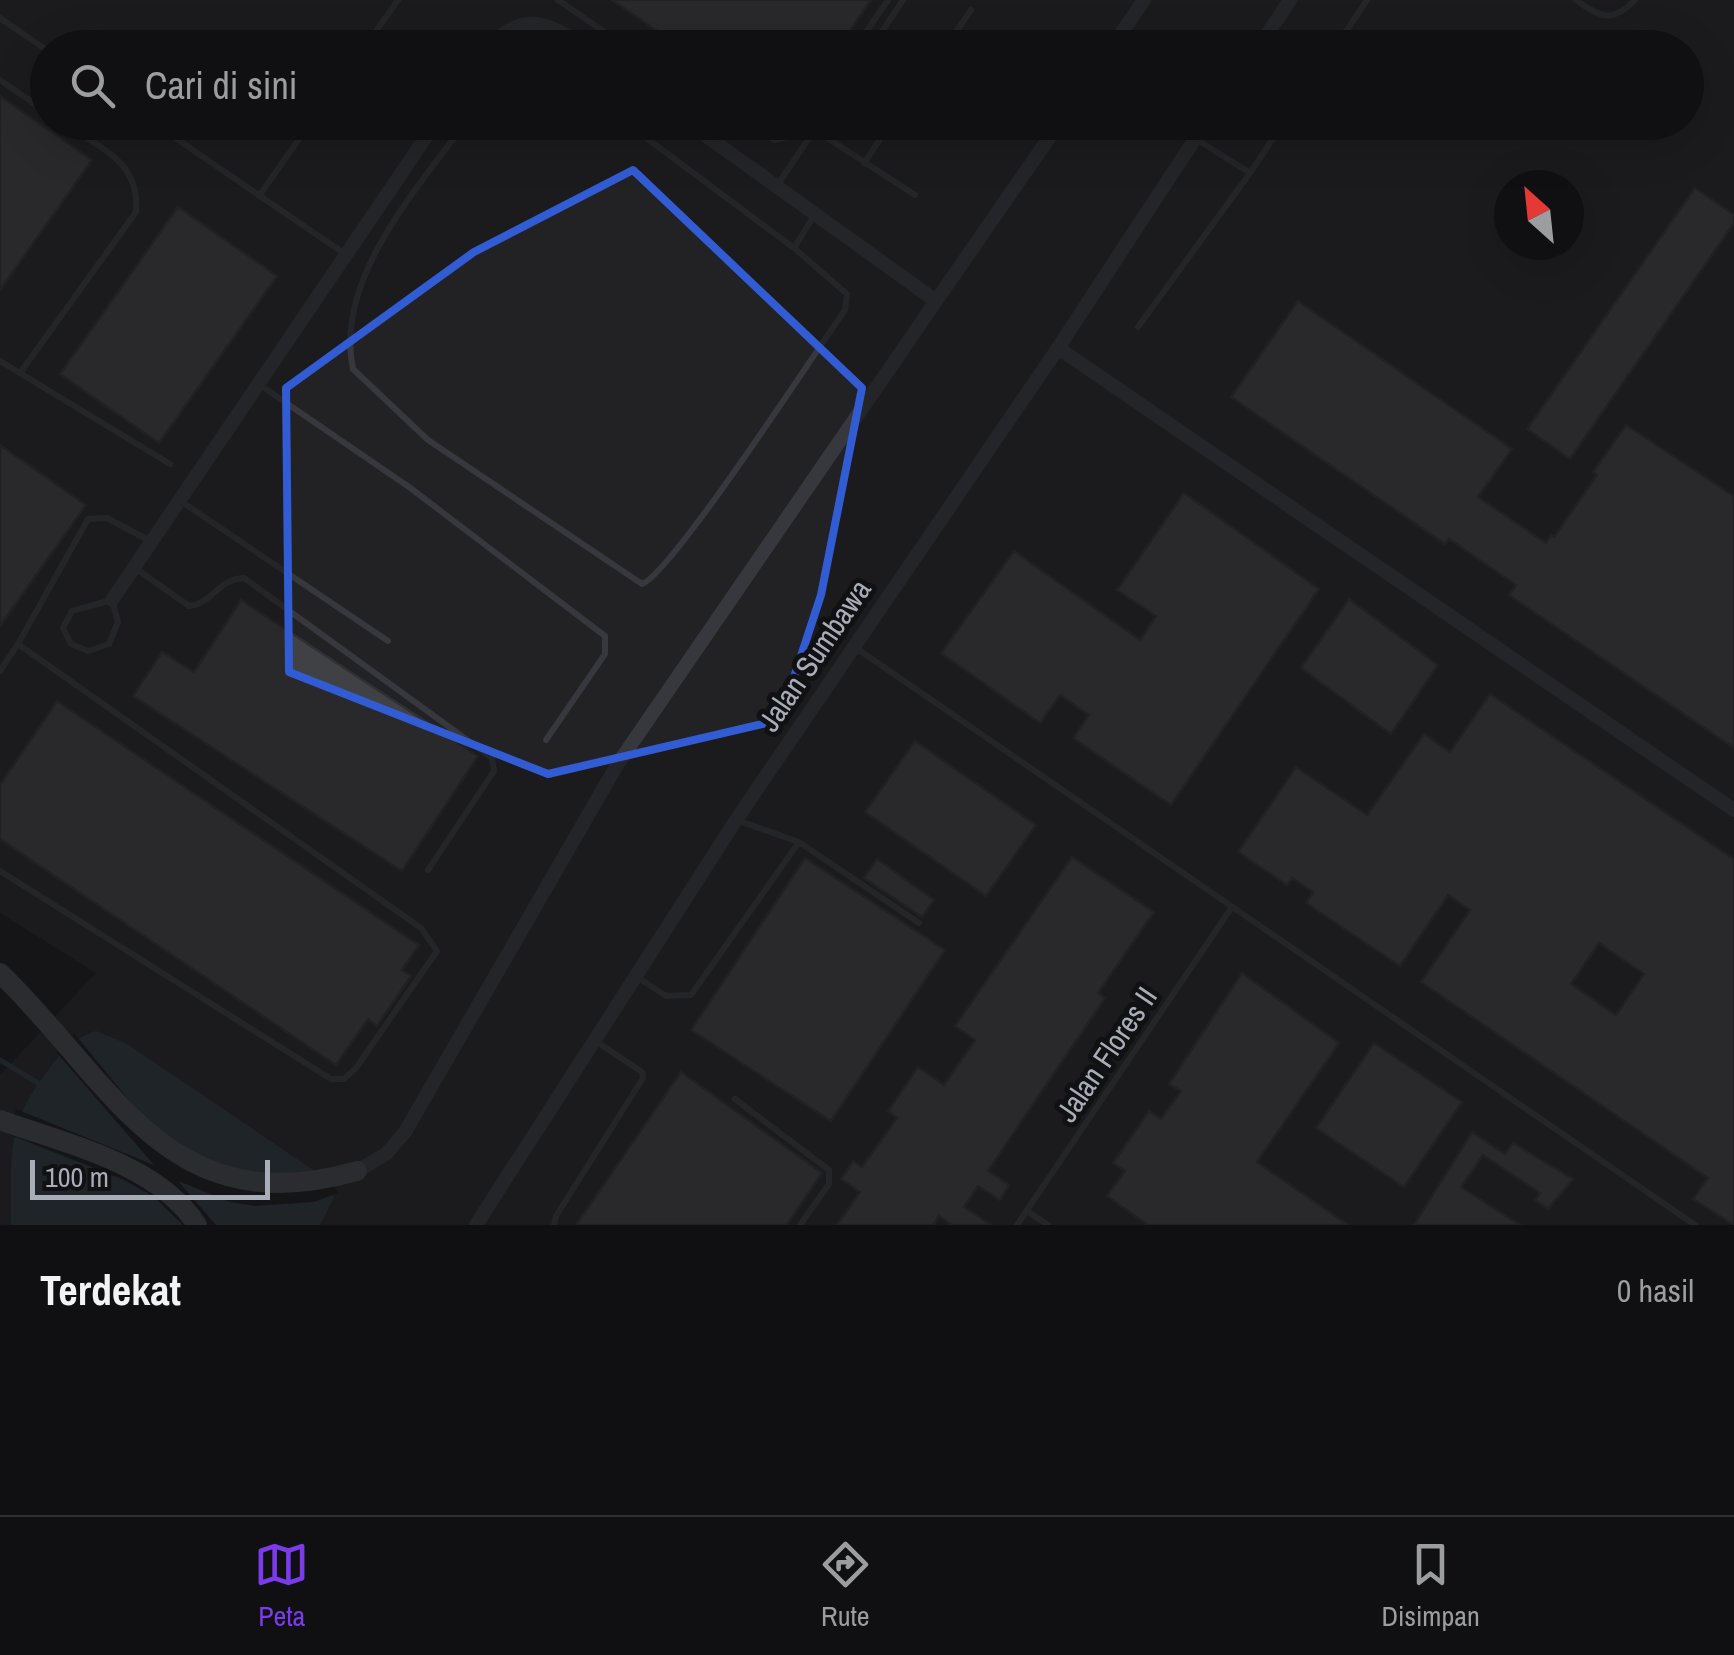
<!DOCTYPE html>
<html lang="id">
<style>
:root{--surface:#101012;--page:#19191b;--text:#f1f3f6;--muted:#9c9d9f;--line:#303032;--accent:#7c3aed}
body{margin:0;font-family:"Archivo Narrow",sans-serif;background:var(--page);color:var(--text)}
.compass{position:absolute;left:1494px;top:170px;width:90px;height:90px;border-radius:50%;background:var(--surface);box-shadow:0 10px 40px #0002;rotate:333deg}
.scale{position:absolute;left:30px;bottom:25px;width:240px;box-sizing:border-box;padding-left:10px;border:5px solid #a8adb8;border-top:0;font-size:28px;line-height:35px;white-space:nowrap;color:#a8adb8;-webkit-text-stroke:8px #111113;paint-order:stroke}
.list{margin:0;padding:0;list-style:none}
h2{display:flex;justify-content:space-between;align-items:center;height:130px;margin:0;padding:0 40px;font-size:42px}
h2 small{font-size:32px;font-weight:400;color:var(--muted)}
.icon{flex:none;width:55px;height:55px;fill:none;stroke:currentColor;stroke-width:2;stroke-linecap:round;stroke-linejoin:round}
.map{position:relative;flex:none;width:1734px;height:1225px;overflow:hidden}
.search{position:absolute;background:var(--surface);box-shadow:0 10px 40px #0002;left:30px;right:30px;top:30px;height:110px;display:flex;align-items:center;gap:25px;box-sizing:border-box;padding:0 35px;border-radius:55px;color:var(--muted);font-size:38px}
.sheet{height:290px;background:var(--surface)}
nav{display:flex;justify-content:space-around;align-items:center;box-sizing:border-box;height:140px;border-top:2px solid var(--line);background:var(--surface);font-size:28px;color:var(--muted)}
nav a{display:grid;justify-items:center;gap:5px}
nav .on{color:var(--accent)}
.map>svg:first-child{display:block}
.built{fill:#222225;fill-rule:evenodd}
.water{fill:#2c353c}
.pier{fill:#161618}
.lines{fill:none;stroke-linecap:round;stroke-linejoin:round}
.stream{stroke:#2c353c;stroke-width:5}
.building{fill:#404145;stroke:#303034;stroke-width:2.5;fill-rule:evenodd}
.lane{stroke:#37383d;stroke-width:6}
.street{stroke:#37383d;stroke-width:14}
.secondary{stroke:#45474d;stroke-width:20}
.marked{fill:none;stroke:#325cd3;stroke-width:8;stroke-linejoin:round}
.labels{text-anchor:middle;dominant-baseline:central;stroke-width:10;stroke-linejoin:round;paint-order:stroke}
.street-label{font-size:30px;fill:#a8adb8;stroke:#111113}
</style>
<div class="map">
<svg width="1734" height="1225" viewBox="0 0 1734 1225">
<rect width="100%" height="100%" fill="#161618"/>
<!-- built -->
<path class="built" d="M0,0H1734V1225H0V1075L96,973L0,913ZM48,48H1686V122H48ZM1509,185H1569V245H1509Z"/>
<!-- water -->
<path class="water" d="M96,1031L127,1044L325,1178L334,1197L320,1225H11C12,1157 4,1126 49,1069C64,1050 73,1039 96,1031Z"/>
<!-- pier -->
<path class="pier" d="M74,1033L146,1121L213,1171L329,1175L338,1193L314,1202L255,1206L230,1202L178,1181L216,1225H183L154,1197L124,1180L8,1134L16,1109L154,1165L56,1052Z"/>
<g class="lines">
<!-- stream -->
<path class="stream" d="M0,1060L38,1083"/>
</g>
<!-- building -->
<path class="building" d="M612,0H871L838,48H682Z
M0,96L92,160L0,290Z
M1695,188L1734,215V223L1570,459L1527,429Z
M178,207L277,276L159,443L60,374Z
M1298,301L1512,449L1478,497L1546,543L1551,535L1554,537L1597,475L1593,472L1626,425L1734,496V748L1509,595L1516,585L1449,539L1445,544L1231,397Z
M0,445L86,505L0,626Z
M1184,493L1319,589L1171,805L1073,738L1089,715L1060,695L1040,723L941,653L1014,551L1140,640L1156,616L1117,590Z
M1349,599L1438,665L1391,734L1301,668Z
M241,600L478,756L402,871L133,696L162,652L194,672Z
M1490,694L1734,859V1225L1693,1199L1708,1178L1421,982L1470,910L1448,895L1400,966L1306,903L1313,892L1292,878L1287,885L1238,852L1296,767L1367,815L1424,734L1450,752ZM1599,943L1644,974L1616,1015L1571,984Z
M57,701L419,945L402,970L411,976L377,1026L368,1019L336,1065L0,839V785Z
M915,741L1036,825L986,896L865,812Z
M1072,857L1154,912L1098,993L1105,998L988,1171L1009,1185L1000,1200L978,1186L964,1207L991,1225H952L939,1216L933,1225H837L860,1192L841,1179L853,1161L862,1167L897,1118L888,1111L918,1067L944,1085L975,1040L955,1026Z
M805,858L945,950L831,1121L691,1030Z
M877,859L934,900L922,917L864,878Z
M1242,973L1339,1043L1257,1162L1348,1225H1148L1107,1196L1125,1171L1113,1163L1149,1111L1161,1119L1181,1091L1169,1084Z
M1374,1043L1462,1102L1404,1187L1316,1128Z
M681,1072L822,1173L787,1225H576Z
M1472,1132L1505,1154L1513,1143L1573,1179L1548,1209L1535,1200L1540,1193L1483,1155L1461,1187L1520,1225H1414Z"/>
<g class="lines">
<!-- lane -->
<path class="lane" d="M558,0L628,48
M1576,0C1601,18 1613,23 1635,0
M0,18L48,51
M364,48L398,0
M855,48L888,0
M871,48L903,0
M945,48L971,10
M1335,48L1367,0
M0,80L48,113
M152,122L345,254
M466,122C416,190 334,280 353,369L428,440L642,584C671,574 816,351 845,310L847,294L794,248L815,214
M625,122L794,248
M745,122L774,140L788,137L800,122
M815,130L915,195
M1196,139L1250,173L1284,122
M864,163L892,122
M776,187L820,122
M259,196L311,122
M1138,327L1250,173
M0,361L170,464
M20,373L136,212C140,160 100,149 62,122
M260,385L409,487L605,636V654L546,740
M182,502L388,641
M135,568L189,606C212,604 218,579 244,578L492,758L494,771L428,870
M112,600L118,622L109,644L88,651L71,644L63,628L72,611Z
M18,644L88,519L107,518L152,542
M856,648L1695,1225
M0,671L18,644L421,928L437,951L356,1068L344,1079H331L0,871
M739,821L799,842
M637,977L666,996L691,995L799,842L919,923
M735,1099L829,1170V1184L800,1225
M1027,1211L1048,1225
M554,1225L556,1216L643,1078L642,1072L597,1042
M1017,1225L1232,907"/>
<!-- street -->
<path class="street" d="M488,48C521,11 549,21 585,48
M1111,48L1144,0
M1258,48L1290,0
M687,122L936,301L1060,122
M1058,348L1734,810
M112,600L436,122
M357,1171L386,1154L405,1132L617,765L936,301
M476,1225L736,820L1058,348L1206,122"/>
<!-- secondary -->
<path class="secondary" d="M0,973C115,1084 167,1225 357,1171
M0,1120C65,1144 157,1163 197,1225"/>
</g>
<!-- marked area -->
<path d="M0 0H1734V1225H0ZM633,170L862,388L821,595L780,720L548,774L289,672L286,388L474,252Z" fill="#161618" fill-opacity=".55" fill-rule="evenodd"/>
<path class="marked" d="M633,170L862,388L821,595L780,720L548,774L289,672L286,388L474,252Z"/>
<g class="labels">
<!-- street labels -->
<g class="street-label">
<text transform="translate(814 655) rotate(-56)">Jalan Sumbawa</text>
<text transform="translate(1106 1054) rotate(-56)">Jalan Flores II</text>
</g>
</g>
</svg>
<svg class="compass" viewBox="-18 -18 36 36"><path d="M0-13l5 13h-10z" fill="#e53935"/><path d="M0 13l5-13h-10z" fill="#9c9d9f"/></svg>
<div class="scale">100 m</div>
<div class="search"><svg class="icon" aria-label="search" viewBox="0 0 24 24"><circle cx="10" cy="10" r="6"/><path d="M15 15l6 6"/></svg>Cari di sini</div>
</div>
<section class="sheet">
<h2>Terdekat<small>0 hasil</small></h2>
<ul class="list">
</ul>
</section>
<nav>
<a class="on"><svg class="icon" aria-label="map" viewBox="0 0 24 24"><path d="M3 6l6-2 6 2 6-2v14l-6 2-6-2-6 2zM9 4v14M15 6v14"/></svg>Peta</a>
<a><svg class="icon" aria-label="directions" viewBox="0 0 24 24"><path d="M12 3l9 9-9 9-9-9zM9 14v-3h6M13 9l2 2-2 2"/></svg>Rute</a>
<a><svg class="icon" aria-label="saved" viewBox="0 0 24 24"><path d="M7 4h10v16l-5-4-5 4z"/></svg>Disimpan</a>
</nav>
